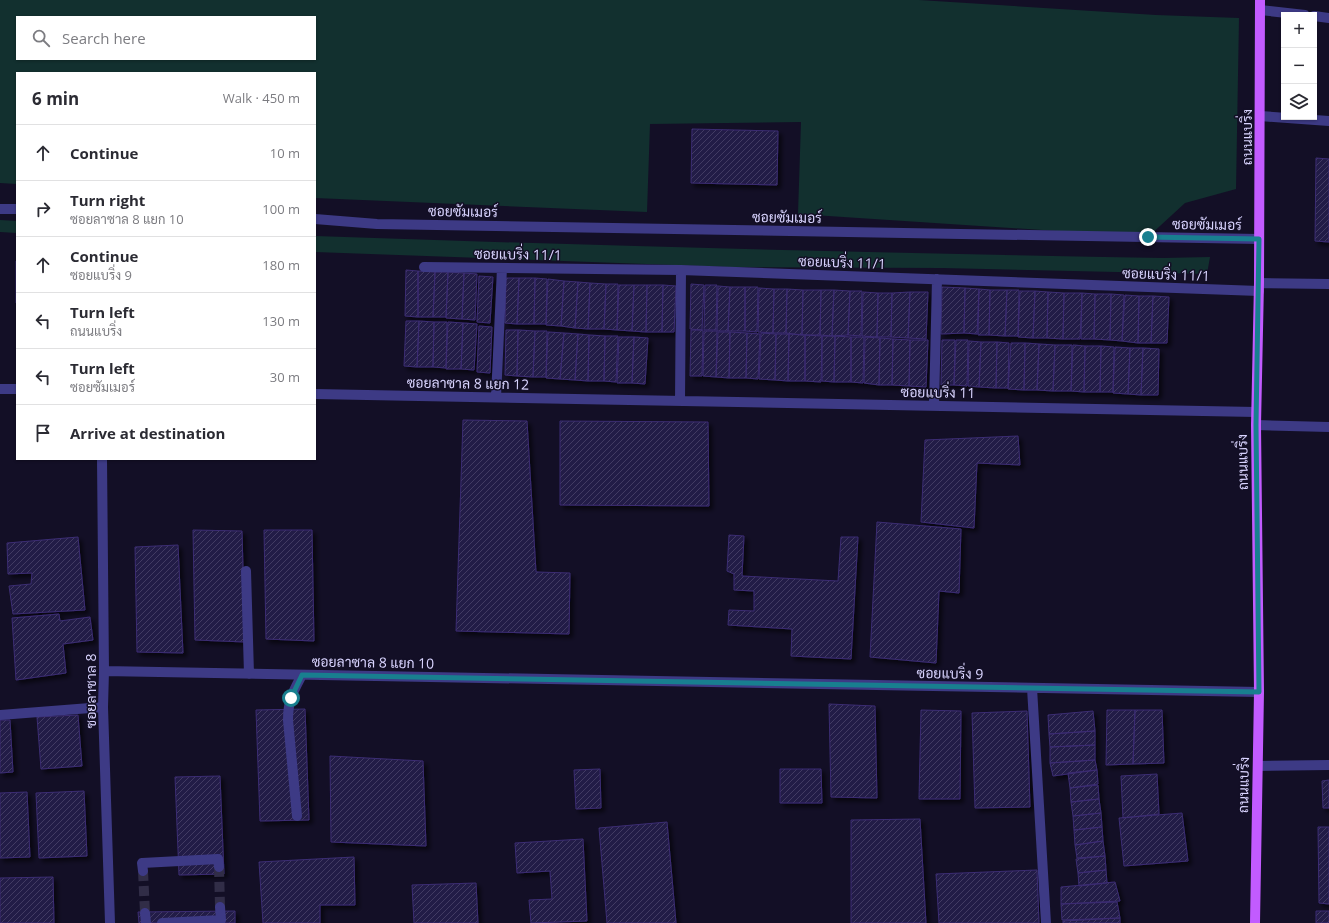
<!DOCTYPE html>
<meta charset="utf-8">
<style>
:root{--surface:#fff;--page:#f7f7f7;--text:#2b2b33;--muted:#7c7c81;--line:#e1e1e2}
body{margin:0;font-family:"Open Sans",Sarabun,sans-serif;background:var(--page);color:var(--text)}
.controls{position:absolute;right:12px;top:12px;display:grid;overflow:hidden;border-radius:0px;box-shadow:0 1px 3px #0004}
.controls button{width:36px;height:36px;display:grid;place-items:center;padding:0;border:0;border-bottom:1px solid var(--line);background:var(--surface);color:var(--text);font:20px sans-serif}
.stop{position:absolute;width:12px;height:12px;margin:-9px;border:3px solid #187f8f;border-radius:50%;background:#fff}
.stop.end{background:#187f8f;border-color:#fff;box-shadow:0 1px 4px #0008}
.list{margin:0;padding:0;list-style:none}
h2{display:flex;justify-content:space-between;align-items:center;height:52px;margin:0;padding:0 16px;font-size:17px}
h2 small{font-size:13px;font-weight:400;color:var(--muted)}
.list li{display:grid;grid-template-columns:26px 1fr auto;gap:12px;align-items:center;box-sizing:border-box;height:56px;padding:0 16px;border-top:1px solid var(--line)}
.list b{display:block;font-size:15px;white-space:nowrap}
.list p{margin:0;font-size:13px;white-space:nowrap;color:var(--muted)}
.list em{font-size:13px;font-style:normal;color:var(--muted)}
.icon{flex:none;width:22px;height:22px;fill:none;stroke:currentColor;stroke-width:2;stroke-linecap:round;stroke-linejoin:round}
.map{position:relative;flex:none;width:1329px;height:923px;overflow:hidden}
.search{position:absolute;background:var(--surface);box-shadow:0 1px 3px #0004;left:16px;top:16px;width:300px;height:44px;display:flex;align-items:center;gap:10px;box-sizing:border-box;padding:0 14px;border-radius:0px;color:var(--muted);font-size:15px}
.panel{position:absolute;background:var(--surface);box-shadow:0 1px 3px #0004;left:16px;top:72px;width:300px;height:388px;border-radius:0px}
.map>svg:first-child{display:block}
.green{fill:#12302f;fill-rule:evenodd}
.building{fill:url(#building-hatch);stroke:#3b2d73;filter:url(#shadow)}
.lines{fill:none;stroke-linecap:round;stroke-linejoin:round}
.minor-tunnel{stroke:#312d47;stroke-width:10;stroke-dasharray:10 5;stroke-linecap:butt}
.minor{stroke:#3d3a85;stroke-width:10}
.major{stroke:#c25bff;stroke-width:10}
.route{stroke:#187f8f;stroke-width:5}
.labels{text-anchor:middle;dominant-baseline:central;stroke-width:3;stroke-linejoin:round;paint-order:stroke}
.street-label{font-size:14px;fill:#d9d4ff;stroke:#130f26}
</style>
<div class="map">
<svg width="1329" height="923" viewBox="0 0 1329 923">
<defs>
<pattern id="building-hatch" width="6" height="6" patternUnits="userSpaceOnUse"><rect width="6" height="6" fill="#241b47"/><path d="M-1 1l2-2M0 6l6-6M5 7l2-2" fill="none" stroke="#433b63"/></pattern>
<filter id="shadow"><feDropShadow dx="3.5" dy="3.5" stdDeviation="2" flood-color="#0009"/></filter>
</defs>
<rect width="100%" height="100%" fill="#130f26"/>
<!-- green -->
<path class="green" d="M0,0H919L1156,15L1239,18L1236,189L1185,203L1148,237L798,214L801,122L650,124L647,212L315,198V73H17V184L0,183ZM17,17H315V59H17Z
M0,220L17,221V233L0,232Z
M315,236C598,246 880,253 1163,258L1210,257L1207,274L942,268L729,267L315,252Z"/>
<!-- building -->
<path class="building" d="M692,129L778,131L777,185L691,183Z
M1316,158L1329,159V242L1315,241Z
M16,261H17V303H16Z
M406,270L418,271V317L405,316Z
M418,271L435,272L433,317H418Z
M435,272H448L446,317H433Z
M448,272L464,273L462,319L446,318Z
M464,273L477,274L475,320L462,319Z
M479,276L493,277L490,323L477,322Z
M506,278H519L517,324L505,323Z
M519,278H535L534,324H517Z
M535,278L547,279L546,324H534Z
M548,279L564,281L561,326L546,325Z
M564,281L578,282L575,328L561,326Z
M578,282L590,283L588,329L575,328Z
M590,283L606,284L604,329H588Z
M606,284H618L617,330L604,329Z
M691,284L704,285L702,330L690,329Z
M619,285H634L632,331L617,330Z
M634,285H647L646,332L632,331Z
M647,285H663L662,332H646Z
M663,285L676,286L674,332H662Z
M705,285H717L716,330H704Z
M718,286L730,287L728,331H717Z
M730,287H745V331H728Z
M745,287H758L757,332L745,331Z
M942,287L965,288L964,333L941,334Z
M759,288L774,289L773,333L758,332Z
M965,288L979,289L977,334L964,333Z
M774,289H787L786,333H773Z
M787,289L803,290L802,335L786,333Z
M979,289L990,290L989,335H978Z
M803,290H821L820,335H802Z
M821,290H834L832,336L820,335Z
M834,290L850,291L848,335L832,336Z
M990,290H1007L1005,336L989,335Z
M1007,290H1019L1018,336H1005Z
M850,291H862L861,336L848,335Z
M1020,291H1035L1033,338L1018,337Z
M1035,291L1048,292L1047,338H1033Z
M863,292L878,293L877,337L862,336Z
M910,292H928L926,339L908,338Z
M910,292L908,338L891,337L892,293Z
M1048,292L1064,293L1063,339L1047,338Z
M878,293H892L891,337H877Z
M1064,293H1082L1080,339H1063Z
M1082,293L1095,294L1094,339H1081Z
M1095,294H1111L1110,340L1094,339Z
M1111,294L1124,295L1122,341L1110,340Z
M1125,295L1139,296L1138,343L1122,341Z
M1139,296H1153L1151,343H1138Z
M1153,296L1169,297L1167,343H1151Z
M406,321H419L417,367L404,366Z
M419,321L434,322L433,367H417Z
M434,322H447L446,368L433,367Z
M448,322L463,323L461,369H446Z
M463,323L477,324L474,370L461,369Z
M479,326L492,327L490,373L477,372Z
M506,330H518L517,376L505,375Z
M518,330L535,331L533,377L517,376Z
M691,330H703L702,376H690Z
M535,331H547L546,377H533Z
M704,331H717L716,377L703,376Z
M548,332L564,333L560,379L546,378Z
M718,332H730L729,378L716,377Z
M730,332L747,333L746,378H729Z
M564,333L578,334L575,380L560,379Z
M747,333L760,334L758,379L746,378Z
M761,333L776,334L775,380L759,379Z
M578,334L589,335L588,381L575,380Z
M776,334H789L788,381L775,380Z
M789,334L805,335V381H788Z
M589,335L605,336L604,381H588Z
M805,335L822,336L821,382L805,381Z
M605,336H618L616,382L604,381Z
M822,336H835L834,382L822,381Z
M835,336L851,337V382H834Z
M619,337H634L632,383H617Z
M634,337L648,338L645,384L632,383Z
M851,337H864L863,383L851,382Z
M865,337L880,338L879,385L864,383Z
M880,338L893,339L892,385H879Z
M893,339L910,340L909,386L892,385Z
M910,340H928L926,387L909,386Z
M942,340H955L954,385H941Z
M956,340H968L967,386L954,385Z
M969,341L981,342L979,387L968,386Z
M981,342H997L996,388L979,387Z
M997,342L1009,343L1008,388H996Z
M1011,343H1025L1024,390L1008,389Z
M1025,343L1039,344L1037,390H1024Z
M1039,344L1055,345L1053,391L1037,390Z
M1055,345H1072L1071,391H1053Z
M1073,345L1085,346L1084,392L1071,391Z
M1085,346H1101L1100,392H1084Z
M1101,346L1114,347L1113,392H1100Z
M1115,347L1130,348L1128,394L1113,393Z
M1130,348H1143L1141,395L1128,394Z
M1143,348L1159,349L1158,395H1141Z
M463,420L527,421L536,572L570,573L569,634L456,631Z
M560,421L708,422L709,506L560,505Z
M1018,436L1020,465L977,463L974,528L921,522L925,440Z
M877,522L961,529L959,593L939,591L936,663L870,657Z
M193,530L242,531L245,642L195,640Z
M264,530H312L314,641L266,639Z
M729,535L744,536L742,576L838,581L841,537H858L851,659L791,656L792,629L728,625L729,610L754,611V591L734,590V574L727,571Z
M78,537L85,610L13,614L9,586L31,584L32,573L8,574L7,543Z
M178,545L183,653L137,652L135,547Z
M59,614L60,621L90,617L93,640L63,644L66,673L16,680L12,618Z
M829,704L875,706L877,798L831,797Z
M305,709L309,820L260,821L256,710Z
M921,710L961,711L960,799H919Z
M1107,710H1135L1133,764L1106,765Z
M1135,710H1162L1164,763L1133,764Z
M1027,711L1030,807L975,808L972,713Z
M1093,711L1095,731L1049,734L1048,715Z
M78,715L82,766L41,769L37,717Z
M0,720H10L13,772L0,773Z
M1095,731V745L1050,747L1049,734Z
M1095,745V760L1050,763V747Z
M330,756L423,761L426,846L331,842Z
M1095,760L1097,770L1053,776L1050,763Z
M600,769L601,808L576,809L574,770Z
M780,769H821L822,803H780Z
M1097,770L1098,784L1070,788L1068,773Z
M1157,774L1159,814L1123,818L1121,776Z
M220,776L224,874L179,875L175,777Z
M1329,780V808H1323L1322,781Z
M1098,785L1099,799L1071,802L1070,788Z
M84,791L87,856L39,858L36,793Z
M27,792L30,857L0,858V793Z
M1099,799L1101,813L1073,816L1071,802Z
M1101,813L1102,827L1074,830L1073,816Z
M1182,813L1188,861L1124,866L1119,818Z
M920,819L926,923H851V820Z
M667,822L676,923H607L599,828Z
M1102,827L1103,841L1075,845L1074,830Z
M1318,827H1329V904L1319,903Z
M583,839L587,921L531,923L529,900L552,899L550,871L517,873L515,843Z
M1103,841L1105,856L1077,858L1075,845Z
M1105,856L1106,870L1078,873L1076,859Z
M354,857L355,905H320V923H263L259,862Z
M1037,870L1039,923H939L936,874Z
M1106,870L1107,883L1079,886L1078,873Z
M53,877L54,923H0V878Z
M1115,882L1120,901L1061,904V887Z
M476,883L478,923H414L412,885Z
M1117,902L1120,918L1062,920L1061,904Z
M235,911V923H139L138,912Z
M1316,911H1329V923H1316Z
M1120,918V923H1063V921Z"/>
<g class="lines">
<!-- minor-tunnel -->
<path class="minor-tunnel" d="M219,867L220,907
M143,871L145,913"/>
<!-- minor -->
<path class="minor" d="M1260,10L1305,15
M1314,16L1329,18
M1260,116L1329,121
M0,209H17
M315,219L377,224L1259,239
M424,267L681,270L1259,291
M1259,283L1329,284
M0,389H17
M315,394L1256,412
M496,397L502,268
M680,401L681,270
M934,406L937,279
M1256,425L1329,427
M102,459L104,671L103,707L110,923
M246,571L249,674
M104,671L1259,692
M1032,688L1046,923
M0,715L103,707
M1258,766L1329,765
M297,816L288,720C288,700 293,692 302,675
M143,871L142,863L218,859L219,867
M145,913L146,923
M162,923L221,920L220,907"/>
<!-- major -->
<path class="major" d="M1255,923L1259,692L1256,425L1259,283L1260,0"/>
</g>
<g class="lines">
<!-- route -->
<path class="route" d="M291,698L302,675L1259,692L1256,425L1259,239L1148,237"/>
</g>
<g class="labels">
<!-- street labels -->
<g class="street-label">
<text transform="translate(1246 137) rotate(-90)">ถนนแบริ่ง</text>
<text transform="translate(463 211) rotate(1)">ซอยซัมเมอร์</text>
<text transform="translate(787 217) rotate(1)">ซอยซัมเมอร์</text>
<text transform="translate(1207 224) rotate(1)">ซอยซัมเมอร์</text>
<text transform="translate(518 254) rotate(1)">ซอยแบริ่ง 11/1</text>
<text transform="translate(842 262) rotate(2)">ซอยแบริ่ง 11/1</text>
<text transform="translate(1166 274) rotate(2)">ซอยแบริ่ง 11/1</text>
<text transform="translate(468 383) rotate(1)">ซอยลาซาล 8 แยก 12</text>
<text transform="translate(938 392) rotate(1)">ซอยแบริ่ง 11</text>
<text transform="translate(1242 462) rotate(-91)">ถนนแบริ่ง</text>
<text transform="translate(373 662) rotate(1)">ซอยลาซาล 8 แยก 10</text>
<text transform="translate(950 673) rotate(1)">ซอยแบริ่ง 9</text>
<text transform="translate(90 691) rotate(-90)">ซอยลาซาล 8</text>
<text transform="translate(1243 785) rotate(-89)">ถนนแบริ่ง</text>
</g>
</g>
</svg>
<div class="controls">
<button>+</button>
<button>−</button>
<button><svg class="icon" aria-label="layers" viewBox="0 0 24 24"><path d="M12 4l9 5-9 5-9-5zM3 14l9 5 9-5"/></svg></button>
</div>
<div class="stop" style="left:291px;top:698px"></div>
<div class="stop end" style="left:1148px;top:237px"></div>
<div class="search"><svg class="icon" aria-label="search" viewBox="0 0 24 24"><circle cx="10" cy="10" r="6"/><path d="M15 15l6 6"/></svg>Search here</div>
<section class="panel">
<h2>6 min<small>Walk · 450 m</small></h2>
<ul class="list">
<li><svg class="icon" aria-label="ahead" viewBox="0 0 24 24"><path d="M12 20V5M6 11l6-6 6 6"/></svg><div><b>Continue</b></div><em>10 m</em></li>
<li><svg class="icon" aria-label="right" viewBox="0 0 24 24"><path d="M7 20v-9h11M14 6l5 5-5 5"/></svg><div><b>Turn right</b><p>ซอยลาซาล 8 แยก 10</p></div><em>100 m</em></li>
<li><svg class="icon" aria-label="ahead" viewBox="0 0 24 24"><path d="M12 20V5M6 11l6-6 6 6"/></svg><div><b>Continue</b><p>ซอยแบริ่ง 9</p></div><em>180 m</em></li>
<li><svg class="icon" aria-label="left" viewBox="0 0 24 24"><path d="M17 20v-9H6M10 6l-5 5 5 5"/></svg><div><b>Turn left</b><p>ถนนแบริ่ง</p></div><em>130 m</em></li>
<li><svg class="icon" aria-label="left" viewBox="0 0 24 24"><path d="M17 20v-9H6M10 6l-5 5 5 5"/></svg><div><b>Turn left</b><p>ซอยซัมเมอร์</p></div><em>30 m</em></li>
<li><svg class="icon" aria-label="arrive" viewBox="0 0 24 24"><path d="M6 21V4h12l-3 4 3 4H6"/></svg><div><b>Arrive at destination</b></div></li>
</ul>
</section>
</div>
